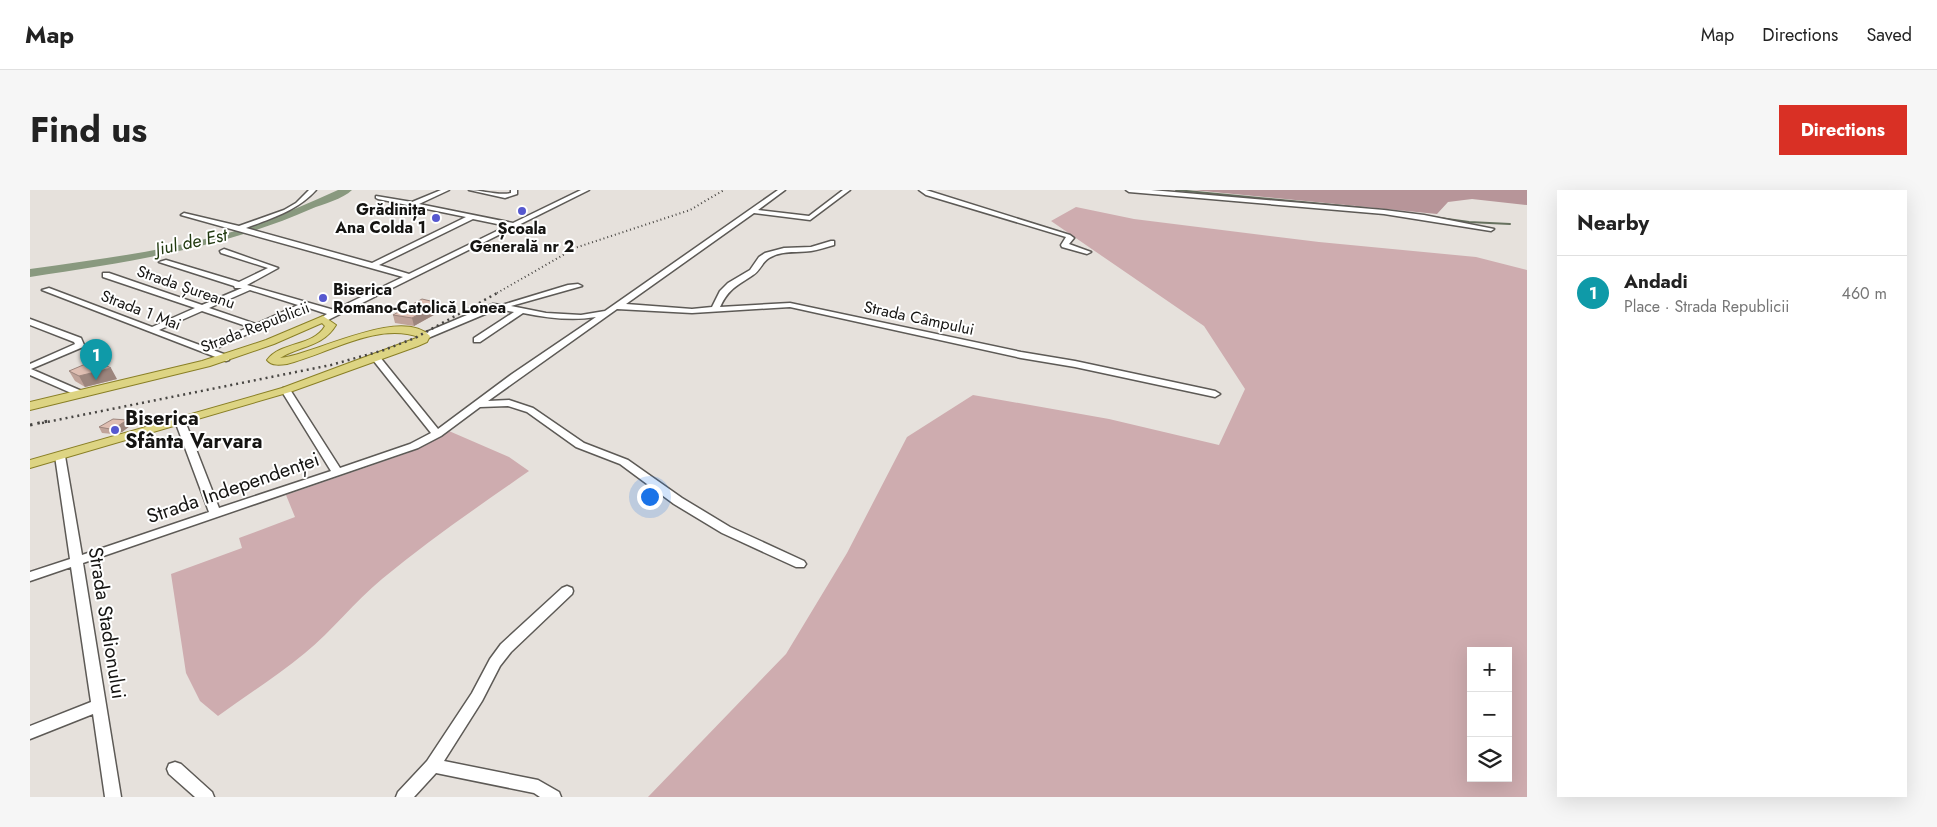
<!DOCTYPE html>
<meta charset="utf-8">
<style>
:root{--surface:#fff;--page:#f6f6f6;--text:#222;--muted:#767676;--line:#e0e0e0;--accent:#d93025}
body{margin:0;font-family:Jost,sans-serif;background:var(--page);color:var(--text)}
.controls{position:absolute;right:15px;bottom:15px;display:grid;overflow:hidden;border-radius:0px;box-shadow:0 5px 20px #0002}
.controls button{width:45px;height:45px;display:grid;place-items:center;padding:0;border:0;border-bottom:1px solid var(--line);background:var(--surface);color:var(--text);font:25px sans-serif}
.you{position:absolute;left:619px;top:306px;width:18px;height:18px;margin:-12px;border:4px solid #fff;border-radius:50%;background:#1a73e8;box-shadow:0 0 0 8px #1a73e833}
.badge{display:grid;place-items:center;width:32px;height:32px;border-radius:50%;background:var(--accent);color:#fff;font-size:16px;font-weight:700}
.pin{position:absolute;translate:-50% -41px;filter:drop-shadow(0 1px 2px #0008)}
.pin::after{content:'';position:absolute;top:26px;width:18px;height:15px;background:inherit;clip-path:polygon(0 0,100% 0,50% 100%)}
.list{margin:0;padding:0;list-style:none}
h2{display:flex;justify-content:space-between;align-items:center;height:65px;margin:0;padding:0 20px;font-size:21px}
h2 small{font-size:16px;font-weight:400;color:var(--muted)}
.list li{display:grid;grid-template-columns:32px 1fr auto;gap:15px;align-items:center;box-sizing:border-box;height:75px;padding:0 20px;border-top:1px solid var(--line)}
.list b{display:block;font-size:19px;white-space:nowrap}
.list p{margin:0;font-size:16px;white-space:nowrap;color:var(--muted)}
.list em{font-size:16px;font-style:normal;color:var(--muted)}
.icon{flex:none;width:28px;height:28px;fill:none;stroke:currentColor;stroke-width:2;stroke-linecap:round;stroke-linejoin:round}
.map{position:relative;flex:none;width:1497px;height:607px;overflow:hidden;border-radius:0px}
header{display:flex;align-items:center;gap:30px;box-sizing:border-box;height:70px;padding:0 25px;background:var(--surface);border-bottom:1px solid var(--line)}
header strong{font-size:24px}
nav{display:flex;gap:28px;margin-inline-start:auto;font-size:18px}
.intro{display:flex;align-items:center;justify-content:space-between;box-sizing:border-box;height:120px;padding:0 30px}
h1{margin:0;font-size:35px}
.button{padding:12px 22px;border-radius:0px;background:var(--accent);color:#fff;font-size:18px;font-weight:700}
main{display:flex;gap:30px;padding:0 30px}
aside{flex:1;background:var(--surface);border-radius:0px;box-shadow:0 5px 20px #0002}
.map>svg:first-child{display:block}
.green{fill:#ceacaf;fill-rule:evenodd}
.forest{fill:#b79599}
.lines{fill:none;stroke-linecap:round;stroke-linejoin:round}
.stream{stroke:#66715e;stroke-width:2}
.river{fill:#89997f;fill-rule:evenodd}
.minor-casing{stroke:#5d5a56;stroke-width:3}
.major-casing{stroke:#897f26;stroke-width:2}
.minor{fill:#fff;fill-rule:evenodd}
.major{fill:#ddd483;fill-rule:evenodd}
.rail-far2{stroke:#484643;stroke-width:2;stroke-dasharray:1 3;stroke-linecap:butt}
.rail-far1{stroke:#484643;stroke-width:2.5;stroke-dasharray:2 4;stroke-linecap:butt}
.rail{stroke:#484643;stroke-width:3;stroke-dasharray:2.5 5;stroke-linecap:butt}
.wall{fill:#c0a399}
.shaded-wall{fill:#9c857d}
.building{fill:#dfbeb2;stroke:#9c857d}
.poi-dot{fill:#5658cf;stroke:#fff;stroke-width:2}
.labels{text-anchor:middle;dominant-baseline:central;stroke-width:4;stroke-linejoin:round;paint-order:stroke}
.far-poi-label{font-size:16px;font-weight:bold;fill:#151412;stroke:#fff;text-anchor:end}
.far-street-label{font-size:16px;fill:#151412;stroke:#fff}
.far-water-label{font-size:18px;font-style:italic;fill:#223a10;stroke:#fff}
.poi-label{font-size:20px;font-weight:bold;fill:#151412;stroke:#fff;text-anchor:start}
.street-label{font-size:20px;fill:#151412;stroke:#fff}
</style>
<header>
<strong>Map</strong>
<nav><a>Map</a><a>Directions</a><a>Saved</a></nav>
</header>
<div class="intro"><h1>Find us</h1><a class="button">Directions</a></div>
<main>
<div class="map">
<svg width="1497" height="607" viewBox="0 0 1497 607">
<rect width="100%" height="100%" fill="#e6e1dc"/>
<!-- green -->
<path class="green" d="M1046,17L1104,29L1289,52L1446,67L1497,80V607H618L756,464L817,363L877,247L943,205L1079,229L1189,255L1215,199L1174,136L1021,31ZM1441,461H1478V588H1441Z
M419,241L479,267L499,281C449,316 399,350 352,389C324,412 302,441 275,463C247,486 217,505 188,526L170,511L156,483L141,384L212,358L209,348L265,327L256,305L378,263Z"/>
<!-- forest -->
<path class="forest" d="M1163,0H1497V15L1442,9L1418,12L1407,24Z"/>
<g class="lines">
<!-- stream -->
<path class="stream" d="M1146,0L1335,18
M1374,23L1439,32L1480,34"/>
<!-- river -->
<path class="river" d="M308,0H322C313,9 293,14 281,19C190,59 98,72 0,87V79C64,70 129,62 191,45C231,34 270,17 308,0Z"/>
<!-- minor casing -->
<g class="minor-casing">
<path id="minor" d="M279,0H286C267,21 242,28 216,38L342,73L436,27L348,9L346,8V6L382,12L411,0H419L389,14L483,33L551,0H559L296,131L293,132L289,129L297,124L276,117L183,160L199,166V170L196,171L12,100L19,98L122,137L165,118L73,87V83H79L172,115L212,98H205L204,96L129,72L136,70L209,92L238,78L191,63L190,61L194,59L248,78L217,95L304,120L373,87L151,25L154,23L209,36L254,20L266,13ZM443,29L477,36L379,84L349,75ZM220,100L268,115L226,134L179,118ZM172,121L219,137L175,157L129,140Z
M439,0C452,0 468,6 481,3V0H487V4L475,8Z
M748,0H755L728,20L779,26L813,0H820L780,30L724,23L596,114L662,119L682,117L690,101L698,93L720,80L729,67L735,63L754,58L781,57L801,51H804V55C796,57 788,60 781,61C766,63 752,60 739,68C732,72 730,81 723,85C707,96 699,98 690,117L760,113L991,162L1045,171L1185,201L1190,204L1185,207L1045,177L991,168L760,117L662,123L587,119L458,211L479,210L503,218L554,253L598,270L652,308L700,337L774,371L776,374L774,377H766L692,343L644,314L590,274L546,257L497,222L478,216L450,217L411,246L388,258L53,373L91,607H75L63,524L0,549V536L61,512L41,377L0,391V382L40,369L25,266L26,264L30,263L35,266L52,365L179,322L145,231L146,229H154L155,231L189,318L301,281L251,200L253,198H259L310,278L380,254L401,243L343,170V166H349L408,239L482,184L566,127C542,131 517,128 493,123L450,152H444V148L484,122L467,119L398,148H392V144L463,114L472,115L538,95L548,94L552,96L481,116L516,123L551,125L575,121Z
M889,0H896L1040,45L1044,48L1039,54L1061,62L1057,64L1032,57L1031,55L1036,47L896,5Z
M1096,0H1121L1354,20L1394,25L1464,39L1461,41L1354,24L1099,2Z
M0,129L51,148L54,155L53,157L1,179L54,202L56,204L54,206H48L0,185V174L45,154L44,152L0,135Z
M537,396L542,398L543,401L542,404L481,462L470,476L452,511L414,571L508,590L529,602L531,607H510L504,603L406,583L384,607H366L368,602L397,571L442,503L460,469L471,454L532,398Z
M145,572L151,574L182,602L184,607H165L139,584L137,579L139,574Z"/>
</g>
<!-- major casing -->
<g class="major-casing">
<path id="major" d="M293,126L306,135C293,157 269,156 250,168C284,165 370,116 400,146L397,152L388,156L260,202L0,278V270L252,198L389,147C346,132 298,164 257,174C250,175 242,176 237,170C251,151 283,157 295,136L292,133L244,154L180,176L0,220V212L172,171L236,150Z"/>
</g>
<!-- minor -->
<use href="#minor" class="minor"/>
<!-- major -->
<use href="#major" class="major"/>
<!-- rail-far2 -->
<path class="rail-far2" d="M467,103L545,58L660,20L694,0"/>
<!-- rail-far1 -->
<path class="rail-far1" d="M12,233L301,175L354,160L385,148L469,102"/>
<!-- rail -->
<path class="rail" d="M0,235L18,231"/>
</g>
<!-- wall -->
<path class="wall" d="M409,113L411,121L384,136L365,133L363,125Z
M39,181L87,189L55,197L45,191Z
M97,230L100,236L92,242L83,244L72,243L69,237Z"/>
<!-- shaded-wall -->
<path class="shaded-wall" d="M409,113L411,121L384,136L382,128Z
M81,178L87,189L55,197L49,186Z
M97,230L100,236L92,242L83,244L80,239Z"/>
<!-- building -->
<path class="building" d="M392,109L409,113L382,128L363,125Z
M65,170L81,178L49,186L39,181Z
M83,229L97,230L88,236L80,239L69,237Z"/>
<!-- markers -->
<g class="poi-dot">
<circle cx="492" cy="21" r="5"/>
<circle cx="406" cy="28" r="5"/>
<circle cx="293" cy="108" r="5"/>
<circle cx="85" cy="240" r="5"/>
</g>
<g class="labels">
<!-- far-poi labels -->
<g class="far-poi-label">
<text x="396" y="19">Grădinița<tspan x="396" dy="18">Ana Colda 1</tspan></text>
<text x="492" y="38" text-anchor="middle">Școala<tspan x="492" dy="18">Generală nr 2</tspan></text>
<text x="303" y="99" text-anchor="start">Biserica<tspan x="303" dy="18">Romano-Catolică Lonea</tspan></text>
</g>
<!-- far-street labels -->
<g class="far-street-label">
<text transform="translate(156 97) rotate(19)">Strada Șureanu</text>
<text transform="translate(111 120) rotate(21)">Strada 1 Mai</text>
<text transform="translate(889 128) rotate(12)">Strada Câmpului</text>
<text transform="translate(225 137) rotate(-21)">Strada Republicii</text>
</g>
<!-- far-water labels -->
<g class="far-water-label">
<text transform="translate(161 52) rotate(-12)">Jiul de Est</text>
</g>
<!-- poi labels -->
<g class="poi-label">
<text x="95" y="228">Biserica<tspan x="95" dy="23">Sfânta Varvara</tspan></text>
</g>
<!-- street labels -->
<g class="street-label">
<text transform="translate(203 298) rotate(-19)">Strada Independenței</text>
<text transform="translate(77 433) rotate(81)">Strada Stadionului</text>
</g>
</g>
</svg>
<div class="controls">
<button>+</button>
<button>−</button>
<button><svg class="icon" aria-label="layers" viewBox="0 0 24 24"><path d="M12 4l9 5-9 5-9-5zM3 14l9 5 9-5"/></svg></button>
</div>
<div class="you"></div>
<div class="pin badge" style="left:66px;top:190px;background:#0f9aa8">1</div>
</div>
<aside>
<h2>Nearby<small></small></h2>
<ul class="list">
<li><span class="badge" style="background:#0f9aa8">1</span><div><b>Andadi</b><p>Place · Strada Republicii</p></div><em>460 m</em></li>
</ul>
</aside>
</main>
